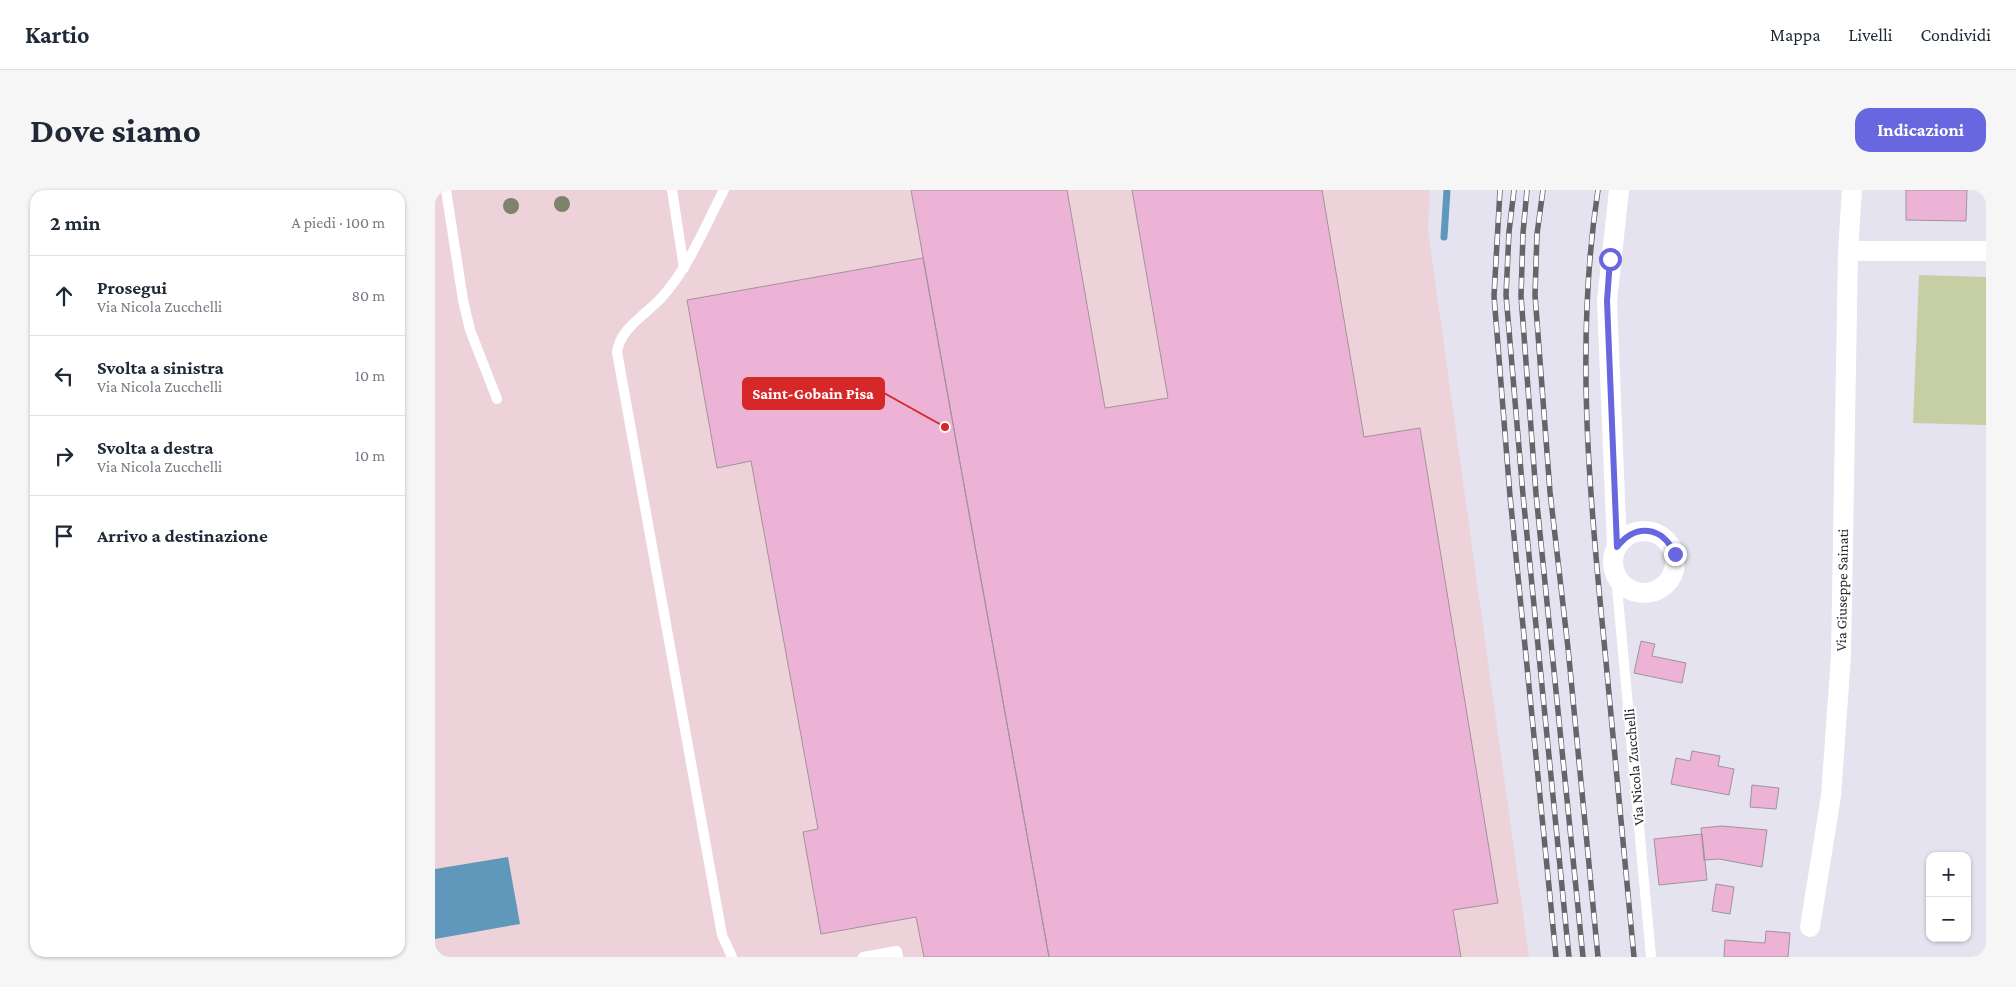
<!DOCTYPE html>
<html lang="it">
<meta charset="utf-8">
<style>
:root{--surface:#fff;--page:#f6f6f7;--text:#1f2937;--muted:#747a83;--line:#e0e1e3;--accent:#6867e0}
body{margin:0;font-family:"Crimson Pro",serif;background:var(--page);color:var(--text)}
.controls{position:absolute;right:15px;bottom:15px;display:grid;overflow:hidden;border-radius:10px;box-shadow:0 1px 4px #0004}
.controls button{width:45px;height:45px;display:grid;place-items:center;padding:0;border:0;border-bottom:1px solid var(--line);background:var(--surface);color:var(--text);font:25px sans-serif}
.stop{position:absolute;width:15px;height:15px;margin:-11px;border:4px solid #6867e0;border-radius:50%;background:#fff}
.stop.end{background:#6867e0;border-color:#fff;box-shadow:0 1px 5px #0008}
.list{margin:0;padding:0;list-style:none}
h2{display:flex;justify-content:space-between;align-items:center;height:65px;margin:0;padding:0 20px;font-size:21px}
h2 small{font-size:16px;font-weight:400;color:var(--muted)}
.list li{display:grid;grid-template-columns:32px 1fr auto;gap:15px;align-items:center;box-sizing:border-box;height:80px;padding:0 20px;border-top:1px solid var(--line)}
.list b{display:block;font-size:19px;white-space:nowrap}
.list p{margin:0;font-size:16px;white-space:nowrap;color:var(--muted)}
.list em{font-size:16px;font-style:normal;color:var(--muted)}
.icon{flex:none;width:28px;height:28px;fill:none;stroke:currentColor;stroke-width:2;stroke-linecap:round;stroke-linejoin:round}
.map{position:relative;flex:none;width:1551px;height:767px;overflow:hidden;border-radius:15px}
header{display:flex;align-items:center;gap:30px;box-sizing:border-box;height:70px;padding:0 25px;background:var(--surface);border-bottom:1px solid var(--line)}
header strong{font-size:24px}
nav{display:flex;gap:28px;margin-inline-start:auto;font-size:18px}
.intro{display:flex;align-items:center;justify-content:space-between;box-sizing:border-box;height:120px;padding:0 30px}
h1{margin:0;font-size:35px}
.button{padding:12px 22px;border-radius:15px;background:var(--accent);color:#fff;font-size:18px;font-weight:700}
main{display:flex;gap:30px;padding:0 30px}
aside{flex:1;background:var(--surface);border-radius:15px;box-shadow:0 1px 4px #0004}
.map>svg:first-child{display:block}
.industrial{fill:#edd3d9}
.green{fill:#c6cea3}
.water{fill:#6098bc}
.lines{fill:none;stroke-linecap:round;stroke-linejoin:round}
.stream{stroke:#6098bc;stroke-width:7}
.building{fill:#edb3d6;stroke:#9f939a}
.service{stroke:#fff;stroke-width:10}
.minor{stroke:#fff;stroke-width:20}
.rail-casing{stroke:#64646b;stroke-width:5.5}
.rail{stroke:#fff;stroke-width:4;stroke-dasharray:11;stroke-linecap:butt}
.tree{fill:#7f826d}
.route{stroke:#6867e0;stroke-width:6}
.labels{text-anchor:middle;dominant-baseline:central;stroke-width:4;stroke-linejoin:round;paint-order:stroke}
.street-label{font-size:15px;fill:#28282c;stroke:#fff}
.leader{fill:none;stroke:#d62828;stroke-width:2}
.callout-dot{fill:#d62828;stroke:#fff;stroke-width:2}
.callout{fill:#d62828;stroke:#d62828;stroke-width:2}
.callout-label{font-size:16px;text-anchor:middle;font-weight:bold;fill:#fff}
</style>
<header>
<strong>Kartio</strong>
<nav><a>Mappa</a><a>Livelli</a><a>Condividi</a></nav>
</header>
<div class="intro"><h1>Dove siamo</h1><a class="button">Indicazioni</a></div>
<main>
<aside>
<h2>2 min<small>A piedi · 100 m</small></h2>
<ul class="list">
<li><svg class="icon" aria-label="ahead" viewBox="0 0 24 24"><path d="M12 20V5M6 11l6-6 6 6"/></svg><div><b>Prosegui</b><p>Via Nicola Zucchelli</p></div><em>80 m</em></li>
<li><svg class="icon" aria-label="left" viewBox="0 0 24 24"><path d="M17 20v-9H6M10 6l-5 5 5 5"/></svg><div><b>Svolta a sinistra</b><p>Via Nicola Zucchelli</p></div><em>10 m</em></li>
<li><svg class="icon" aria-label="right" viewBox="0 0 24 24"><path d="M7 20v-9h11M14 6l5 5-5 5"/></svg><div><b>Svolta a destra</b><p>Via Nicola Zucchelli</p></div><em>10 m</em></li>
<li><svg class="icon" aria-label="arrive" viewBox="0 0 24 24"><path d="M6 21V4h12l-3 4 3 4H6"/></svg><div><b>Arrivo a destinazione</b></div></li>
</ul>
</aside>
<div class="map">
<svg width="1551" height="767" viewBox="0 0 1551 767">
<rect width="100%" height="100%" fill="#e4e3ef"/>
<!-- industrial -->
<path class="industrial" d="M0,0H995L993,40L1094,767H0Z"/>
<!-- green -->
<path class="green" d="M1484,85L1551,87V235L1478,233Z"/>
<!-- water -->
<path class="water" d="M73,667L85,734L0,749V679Z"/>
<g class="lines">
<!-- stream -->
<path class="stream" d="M1009,47L1012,0"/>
</g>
<!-- building -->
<path class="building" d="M476,0H632L670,218L733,208L697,0H887L929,247L985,238L1063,713L1018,720L1026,767H614Z
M1471,0H1532L1531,31L1471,30Z
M488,68L614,767H489L481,727L386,744L368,642L383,639L316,271L282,278L252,110Z
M1206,451L1220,454L1217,466L1251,473L1247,493L1199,483Z
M1257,561L1285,566L1283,576L1299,579L1294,605L1236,594L1241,568L1255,571Z
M1317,595L1344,598L1341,619L1315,617Z
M1287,636L1332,640L1327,677L1284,669L1269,670L1266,638Z
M1267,644L1272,690L1224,695L1219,649Z
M1281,694L1299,697L1295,724L1277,721Z
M1331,741L1355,743L1353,767H1289L1290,750L1330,753Z"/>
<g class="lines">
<!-- service -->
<path class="service" d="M11,0L28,110L35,140L62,209
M237,0L249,78
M289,0C270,36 254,77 227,107C212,124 185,138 182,162L287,745L297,767
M1181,386L1216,767
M428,767L462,761L463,767"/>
<!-- minor -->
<path class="minor" d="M1413,61H1551
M1178 372a31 31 0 1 1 62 0a31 31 0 1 1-62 0Z
M1182,357L1172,111L1184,0
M1375,737L1396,606L1406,466L1413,61L1417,0"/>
<!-- rail casing -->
<g class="rail-casing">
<path id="rail" d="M1065,0L1059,106L1075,306L1121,767
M1079,0L1074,42L1071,105L1088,305L1134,767
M1092,0L1088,43L1086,106L1101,304L1148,767
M1108,0L1102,44L1100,105L1115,302L1133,458L1163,767
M1163,0C1140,149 1154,302 1169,451C1179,557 1189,662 1199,767"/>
</g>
<!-- rail -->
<use href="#rail" class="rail"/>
</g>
<!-- trees -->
<g class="tree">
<circle cx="127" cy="14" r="8"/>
<circle cx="76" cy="16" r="8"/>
</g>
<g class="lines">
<!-- route -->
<path class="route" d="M1175,69L1172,111L1182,357C1201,333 1227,336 1240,364"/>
</g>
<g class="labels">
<!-- street labels -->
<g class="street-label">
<text transform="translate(1407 400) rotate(-89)">Via Giuseppe Sainati</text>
<text transform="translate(1199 577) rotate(-95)">Via Nicola Zucchelli</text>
</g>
</g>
<!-- callouts -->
<path class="leader" d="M510 237L449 203"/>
<circle class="callout-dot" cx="510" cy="237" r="5"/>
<rect class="callout" x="308" y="188" width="141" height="31" rx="5"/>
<g class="callout-label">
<text x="378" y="209">Saint-Gobain Pisa</text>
</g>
</svg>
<div class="controls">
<button>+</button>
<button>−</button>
</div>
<div class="stop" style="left:1175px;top:69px"></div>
<div class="stop end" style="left:1240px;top:364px"></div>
</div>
</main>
